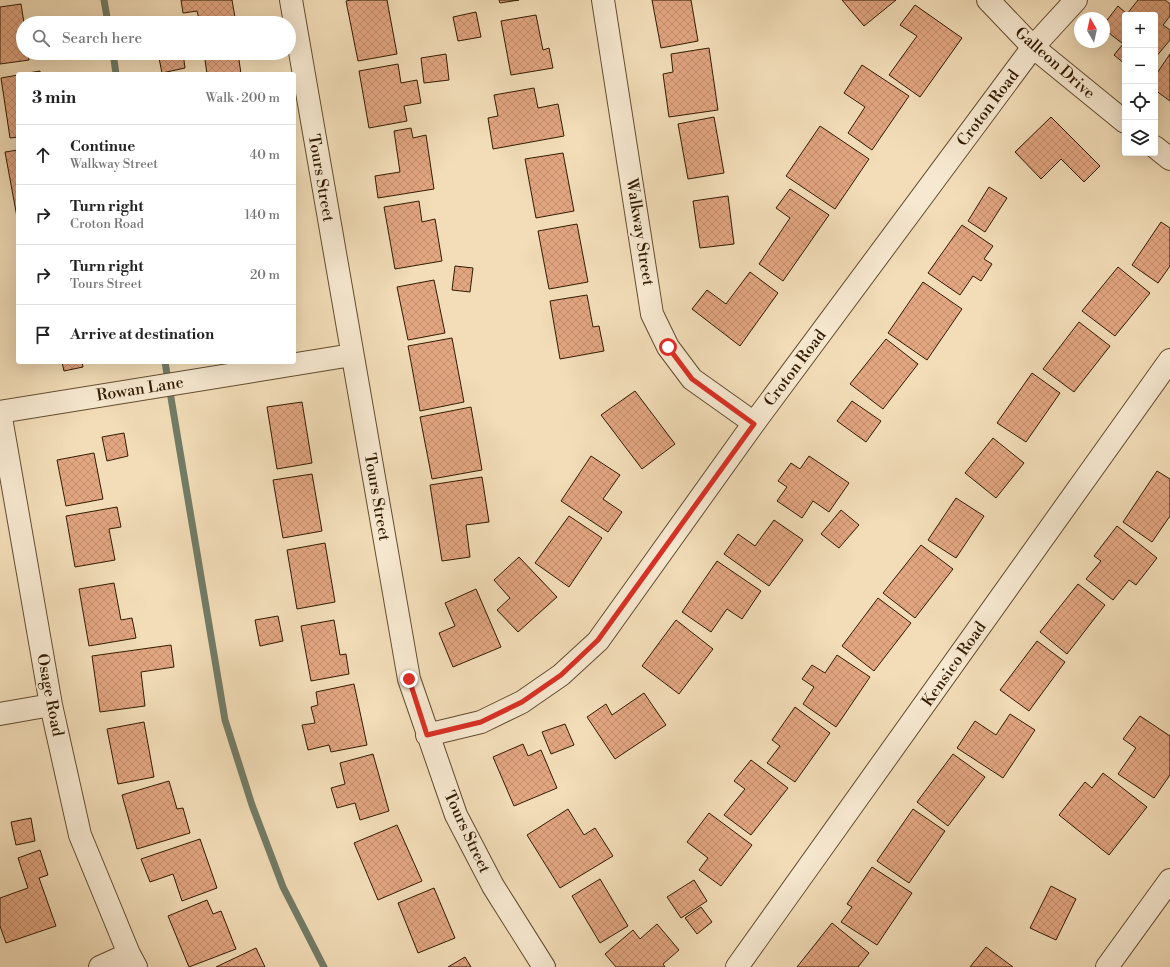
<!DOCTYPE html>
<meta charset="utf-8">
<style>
:root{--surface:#fff;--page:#f6f6f6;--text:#222;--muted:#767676;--line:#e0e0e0}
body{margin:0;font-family:"Libre Bodoni",serif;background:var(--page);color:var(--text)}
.controls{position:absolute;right:12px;top:12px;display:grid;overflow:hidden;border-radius:4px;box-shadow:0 4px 16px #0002}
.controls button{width:36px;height:36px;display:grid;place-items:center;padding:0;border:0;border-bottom:1px solid var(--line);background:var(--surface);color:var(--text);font:20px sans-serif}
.compass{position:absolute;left:1074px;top:12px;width:36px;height:36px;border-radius:50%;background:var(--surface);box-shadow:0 4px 16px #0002;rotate:351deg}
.stop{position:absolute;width:12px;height:12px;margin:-9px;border:3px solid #d93025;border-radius:50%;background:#fff}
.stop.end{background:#d93025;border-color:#fff;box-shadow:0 1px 4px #0008}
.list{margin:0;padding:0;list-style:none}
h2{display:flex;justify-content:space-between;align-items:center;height:52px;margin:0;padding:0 16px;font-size:17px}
h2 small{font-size:13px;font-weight:400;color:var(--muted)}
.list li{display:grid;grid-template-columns:26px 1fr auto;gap:12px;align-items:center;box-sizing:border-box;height:60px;padding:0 16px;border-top:1px solid var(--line)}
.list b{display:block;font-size:15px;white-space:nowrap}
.list p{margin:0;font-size:13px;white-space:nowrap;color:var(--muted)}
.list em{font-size:13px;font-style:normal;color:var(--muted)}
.icon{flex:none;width:22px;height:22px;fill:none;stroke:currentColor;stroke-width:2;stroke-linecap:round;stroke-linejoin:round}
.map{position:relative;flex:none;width:1170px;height:967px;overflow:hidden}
.search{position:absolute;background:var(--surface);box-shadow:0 4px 16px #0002;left:16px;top:16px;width:280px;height:44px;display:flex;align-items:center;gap:10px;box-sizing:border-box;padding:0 14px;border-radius:22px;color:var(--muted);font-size:15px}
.panel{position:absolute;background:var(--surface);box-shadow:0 4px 16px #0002;left:16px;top:72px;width:280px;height:292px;border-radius:4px}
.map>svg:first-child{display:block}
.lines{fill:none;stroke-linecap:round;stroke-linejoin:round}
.stream{stroke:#727c66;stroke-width:7}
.building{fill:url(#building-cross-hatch);stroke:#321b00}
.minor-casing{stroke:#624c2e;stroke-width:24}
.minor{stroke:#f7e9d1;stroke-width:22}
.route{stroke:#d93025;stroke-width:5}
.labels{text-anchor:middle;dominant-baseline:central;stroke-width:3.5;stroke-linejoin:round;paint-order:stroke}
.street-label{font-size:16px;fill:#321b00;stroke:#f7e9d1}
</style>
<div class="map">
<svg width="1170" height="967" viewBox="0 0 1170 967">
<defs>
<pattern id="building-cross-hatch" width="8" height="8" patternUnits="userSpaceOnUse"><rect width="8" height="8" fill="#e2a681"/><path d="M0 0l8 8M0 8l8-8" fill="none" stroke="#c28e6e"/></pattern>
</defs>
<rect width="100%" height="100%" fill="#f2ddb8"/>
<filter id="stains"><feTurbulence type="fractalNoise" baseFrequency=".005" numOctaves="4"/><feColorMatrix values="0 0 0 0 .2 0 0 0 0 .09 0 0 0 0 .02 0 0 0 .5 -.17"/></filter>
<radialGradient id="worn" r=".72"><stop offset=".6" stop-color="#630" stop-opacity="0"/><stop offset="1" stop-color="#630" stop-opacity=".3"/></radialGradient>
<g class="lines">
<!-- stream -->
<path class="stream" d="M104,0L108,23
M113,53L116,74
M165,362L225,720L252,805L283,887L324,967"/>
</g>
<!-- building -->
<path class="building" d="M181,0H232L236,23H200L197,11L183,13Z
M351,0H387L397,54L358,61L346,1Z
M499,0H519L500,3Z
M652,0H691L698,41L661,48Z
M842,0H896L864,26Z
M1138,0H1165L1170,4V16L1163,25L1170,30V40L1155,58V15H1125V64L1114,55L1123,44L1104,29V24L1118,6L1127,14Z
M21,4L24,23L23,53H28L29,60L0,64V7Z
M915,5L962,38L920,97L889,75L917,36L900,25Z
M476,12L481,37L458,41L453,17Z
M536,15L543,50L549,48L553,68L511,75L501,21Z
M709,48L718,110L669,117L663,74L673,72L671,54Z
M158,53H183L185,68L162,73Z
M204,53H238L241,74H207Z
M446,54L449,80L424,83L421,58Z
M1170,54V101L1155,90V76Z
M398,64L401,83L417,80L421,103L404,106L407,121L369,128L359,71Z
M862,65L909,96L872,150L848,133L865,107L844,93Z
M40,71V74H22Z
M18,75V137L10,138L1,78Z
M534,88L538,108L558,104L564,136L493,149L488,118L498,116L494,95Z
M714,117L724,173L688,179L678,124Z
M1051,117L1100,166L1084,182L1061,159L1041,179L1015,152Z
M820,126L869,159L835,209L786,176Z
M411,128L413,138L426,135L434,189L378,198L375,176L400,172L394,131Z
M18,150V217H17L5,152Z
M563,153L574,211L536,218L525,159Z
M989,187L1007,198L985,232L968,221Z
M790,189L829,215L783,281L759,264L790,218L776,208Z
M728,196L734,244L700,248L693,201Z
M419,201L422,222L435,219L442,261L395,269L384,207Z
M1161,222L1170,228V266L1158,283L1132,265Z
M577,224L588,282L549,289L538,231Z
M962,225L993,246L984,259L992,264L981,281L973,276L960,295L928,273Z
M455,266L473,268L470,292L452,290Z
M1118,267L1150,293L1115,336L1082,311Z
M750,272L778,293L740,346L692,309L707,290L726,304Z
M434,280L445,333L408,340L397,287Z
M923,282L962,309L927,360L888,333Z
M587,295L593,327L599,326L604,351L560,359L550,301Z
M1079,322L1110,346L1074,392L1043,369Z
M452,338L464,402L420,411L408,346Z
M886,339L918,364L883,409L850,384Z
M62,362H82L83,367L64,371Z
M1032,373L1060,393L1026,442L997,423Z
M635,391L675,444L642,469L601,415Z
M852,401L881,421L866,442L837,421Z
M302,402L312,463L277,469L267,407Z
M471,407L482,470L432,479L420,417Z
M124,433L128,456L107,461L102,437Z
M993,438L1024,463L996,498L965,473Z
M94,453L103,499L66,506L57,460Z
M591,456L620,475L603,499L622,512L608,532L561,501Z
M809,456L849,483L829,512L813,501L802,518L777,501L787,487L778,481L791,463L800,469Z
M1157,471L1170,479V516L1152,542L1123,522Z
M312,474L322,531L283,538L273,480Z
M482,477L489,522L466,525L470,557L442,561L430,485Z
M956,498L984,516L956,558L928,540Z
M117,507L121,527L109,529L115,560L75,567L66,516Z
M841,510L859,525L839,548L821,534Z
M569,516L602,538L569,587L535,563Z
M774,520L803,540L769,586L724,554L738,534L755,546Z
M1117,526L1157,558L1136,585L1129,580L1113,600L1086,579L1101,561L1094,556Z
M325,543L335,602L297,609L287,550Z
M921,545L953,569L915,618L883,593Z
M519,557L557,597L518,632L497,610L510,598L494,580Z
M717,561L761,591L742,619L727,609L711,632L682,612Z
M114,583L121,620L132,618L136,638L89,646L79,589Z
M1078,584L1105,605L1067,654L1040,632Z
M476,589L501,647L453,667L439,633L455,626L445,603Z
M878,598L911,623L874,671L842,646Z
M278,616L283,641L260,646L255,620Z
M334,620L340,655L346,654L349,674L311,681L301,626Z
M676,620L713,649L679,694L642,666Z
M1037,641L1065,662L1029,711L1000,690Z
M171,645L174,667L141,672L145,706L100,712L92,656Z
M837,655L870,677L836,727L803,704L814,687L802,679L812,665L825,673Z
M354,684L367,745L331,752L329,745L308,750L302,725L315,723L311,707L318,705L316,692Z
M644,693L666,725L615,759L587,717L606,704L612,715Z
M795,707L830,733L795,782L767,763L780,746L772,740Z
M1010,714L1035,730L1003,778L957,748L975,721L996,735Z
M1140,716L1170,736V775L1154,798L1118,774L1136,748L1123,739Z
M144,722L154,777L118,784L107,729Z
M565,724L574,745L551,754L542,732Z
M523,744L528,756L541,750L557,788L514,806L493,757Z
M373,754L389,811L360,820L355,803L337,808L331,788L345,784L340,763Z
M953,754L985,777L948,826L917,802Z
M751,760L788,788L751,835L724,815L745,789L734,781Z
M1103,773L1147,807L1109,855L1059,815L1085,782L1092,788Z
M169,781L177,809L183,808L190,833L137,849L122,795Z
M568,809L584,835L595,828L613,856L560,888L527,835Z
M913,809L945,831L909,883L877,861Z
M709,813L752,845L721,886L699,870L708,858L687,842Z
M31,818L35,841L16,845L11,822Z
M397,825L422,881L378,900L354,843Z
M200,839L217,888L182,901L173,874L150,882L141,859Z
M40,850L48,875L39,878L56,926L6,943L0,926V898L28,888L18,858Z
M872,867L912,893L877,945L841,922L852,907L847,904Z
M600,879L628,926L600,943L572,896Z
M694,880L707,901L681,918L667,897Z
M1051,886L1076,899L1056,940L1030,928Z
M434,888L455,938L418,953L398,903Z
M207,900L213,914L221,911L236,949L189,967L168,916Z
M701,907L712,922L697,934L685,918Z
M832,923L869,953L858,967H797Z
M657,924L679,950L663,964L665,967H616L605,954L633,930L640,939Z
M986,947L1013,967H970Z
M256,948L265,967H216Z
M465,957L471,967H448Z"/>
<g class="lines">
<!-- minor casing -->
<g class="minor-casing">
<path id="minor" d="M291,0L409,679L456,815L493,886L544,967
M603,0L652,314L668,347L692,379L754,423
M988,0L1033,47L1125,122
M1155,147L1170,159
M0,412L51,705L80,835L129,954L136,967
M0,412L352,355
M0,714L51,705
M427,735L481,722L522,702L561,675L598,641L754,423L1033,47L1076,0
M100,967L129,954
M737,967L1170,360
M1107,967L1170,880"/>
</g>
<!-- minor -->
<use href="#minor" class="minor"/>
</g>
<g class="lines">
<!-- route -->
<path class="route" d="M409,679L427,735L481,722L522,702L561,675L598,640L754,424L692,379L668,347"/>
</g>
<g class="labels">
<!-- street labels -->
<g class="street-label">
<text transform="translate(1055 63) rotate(41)">Galleon Drive</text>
<text transform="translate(988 108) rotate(-53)">Croton Road</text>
<text transform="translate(321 178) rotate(80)">Tours Street</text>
<text transform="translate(640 232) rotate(81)">Walkway Street</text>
<text transform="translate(795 368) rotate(-53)">Croton Road</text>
<text transform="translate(140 389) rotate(-9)">Rowan Lane</text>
<text transform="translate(377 497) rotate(80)">Tours Street</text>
<text transform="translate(954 664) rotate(-55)">Kensico Road</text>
<text transform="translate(50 695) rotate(79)">Osage Road</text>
<text transform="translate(467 832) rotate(65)">Tours Street</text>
</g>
</g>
<rect width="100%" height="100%" filter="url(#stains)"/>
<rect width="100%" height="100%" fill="url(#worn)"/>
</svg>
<div class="controls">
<button>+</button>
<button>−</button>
<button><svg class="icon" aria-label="locate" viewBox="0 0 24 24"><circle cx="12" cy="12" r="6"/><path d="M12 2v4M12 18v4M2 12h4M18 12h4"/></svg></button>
<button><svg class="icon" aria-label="layers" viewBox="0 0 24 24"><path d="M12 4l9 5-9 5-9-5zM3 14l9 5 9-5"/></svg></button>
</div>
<svg class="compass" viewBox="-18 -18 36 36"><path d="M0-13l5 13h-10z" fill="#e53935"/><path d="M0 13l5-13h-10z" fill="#767676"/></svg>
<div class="stop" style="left:668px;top:347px"></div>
<div class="stop end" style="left:409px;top:679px"></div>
<div class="search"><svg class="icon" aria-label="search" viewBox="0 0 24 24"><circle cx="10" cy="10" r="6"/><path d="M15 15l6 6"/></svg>Search here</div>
<section class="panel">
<h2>3 min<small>Walk · 200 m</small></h2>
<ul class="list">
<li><svg class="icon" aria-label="ahead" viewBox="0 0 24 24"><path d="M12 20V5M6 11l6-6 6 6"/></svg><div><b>Continue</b><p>Walkway Street</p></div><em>40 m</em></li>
<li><svg class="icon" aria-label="right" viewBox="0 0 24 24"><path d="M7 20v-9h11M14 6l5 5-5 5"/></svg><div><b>Turn right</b><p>Croton Road</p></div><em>140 m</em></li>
<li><svg class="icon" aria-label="right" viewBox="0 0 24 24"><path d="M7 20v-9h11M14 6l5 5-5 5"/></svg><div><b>Turn right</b><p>Tours Street</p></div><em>20 m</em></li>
<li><svg class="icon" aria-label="arrive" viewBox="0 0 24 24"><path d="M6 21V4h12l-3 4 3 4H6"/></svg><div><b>Arrive at destination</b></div></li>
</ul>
</section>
</div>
